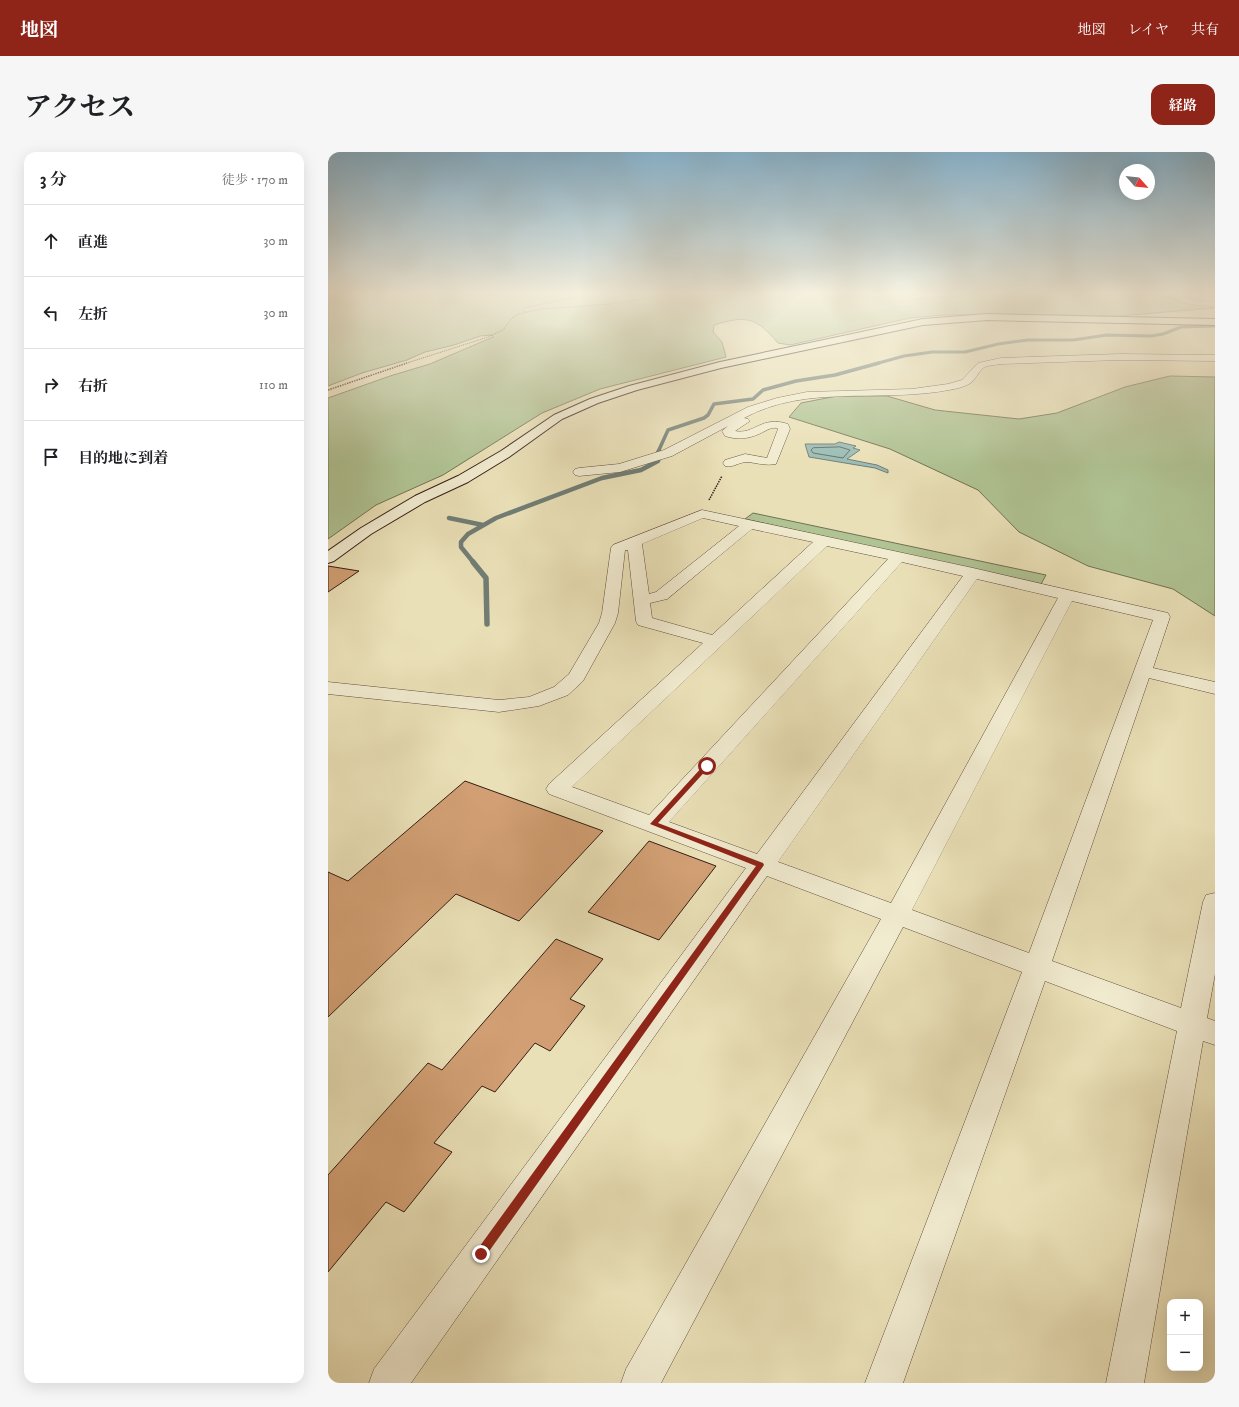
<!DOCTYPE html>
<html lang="ja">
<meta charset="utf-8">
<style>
:root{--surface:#fff;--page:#f6f6f6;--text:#202124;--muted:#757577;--line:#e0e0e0;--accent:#8f2418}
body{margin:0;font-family:"IM FELL DW Pica","Noto Serif JP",serif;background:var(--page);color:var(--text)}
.controls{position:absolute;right:12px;bottom:12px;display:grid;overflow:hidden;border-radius:8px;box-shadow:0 4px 16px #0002}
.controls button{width:36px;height:36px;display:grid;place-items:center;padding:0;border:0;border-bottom:1px solid var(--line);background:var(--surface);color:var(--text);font:20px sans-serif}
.compass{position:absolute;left:791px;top:12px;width:36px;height:36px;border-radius:50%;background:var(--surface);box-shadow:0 4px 16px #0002;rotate:117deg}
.stop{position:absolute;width:12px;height:12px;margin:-9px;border:3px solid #8f2418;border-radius:50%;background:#fff}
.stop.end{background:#8f2418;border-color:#fff;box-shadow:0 1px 4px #0008}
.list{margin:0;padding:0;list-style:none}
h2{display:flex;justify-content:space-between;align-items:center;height:52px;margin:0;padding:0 16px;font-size:17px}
h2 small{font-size:13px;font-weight:400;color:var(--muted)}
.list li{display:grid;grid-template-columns:26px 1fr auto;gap:12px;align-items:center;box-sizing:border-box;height:72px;padding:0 16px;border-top:1px solid var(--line)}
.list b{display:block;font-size:15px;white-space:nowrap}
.list em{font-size:13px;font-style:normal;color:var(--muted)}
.icon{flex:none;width:22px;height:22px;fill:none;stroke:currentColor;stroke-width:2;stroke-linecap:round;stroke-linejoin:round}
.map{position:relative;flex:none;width:887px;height:1231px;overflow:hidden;border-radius:12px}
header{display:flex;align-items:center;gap:24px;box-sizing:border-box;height:56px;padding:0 20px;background:var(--accent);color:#fff}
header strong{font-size:19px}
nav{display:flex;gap:22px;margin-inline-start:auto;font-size:14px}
.intro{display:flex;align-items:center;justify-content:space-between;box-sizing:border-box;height:96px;padding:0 24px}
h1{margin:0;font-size:28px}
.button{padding:10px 18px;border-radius:12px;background:var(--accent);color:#fff;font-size:14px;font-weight:700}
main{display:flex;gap:24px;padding:0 24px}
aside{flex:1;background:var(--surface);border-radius:12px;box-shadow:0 4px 16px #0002}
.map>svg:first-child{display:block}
.green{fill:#b0c393;stroke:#727054}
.water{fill:#99bcb5;stroke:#717d75}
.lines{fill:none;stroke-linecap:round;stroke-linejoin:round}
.shore{stroke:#666d66;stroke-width:1}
.stream-far3{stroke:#717d75;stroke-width:3}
.stream-far2{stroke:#717d75;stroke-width:3.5}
.stream-far1{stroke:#717d75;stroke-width:4.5}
.stream{stroke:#717d75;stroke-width:5.5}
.building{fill:#d19f73;stroke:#341e16}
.street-casing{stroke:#624e3e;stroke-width:1}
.secondary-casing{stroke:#341e16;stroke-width:2}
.path-far1{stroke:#341e16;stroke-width:1;stroke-dasharray:1 1;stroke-linecap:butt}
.path{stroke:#341e16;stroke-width:1.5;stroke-dasharray:1.5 1;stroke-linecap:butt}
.street{fill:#f1ebd0;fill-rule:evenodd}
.secondary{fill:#f1ebd0;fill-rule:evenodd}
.route{fill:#8f2418}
</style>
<header>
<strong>地図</strong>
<nav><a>地図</a><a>レイヤ</a><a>共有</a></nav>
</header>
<div class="intro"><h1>アクセス</h1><a class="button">経路</a></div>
<main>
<aside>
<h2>3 分<small>徒歩 · 170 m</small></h2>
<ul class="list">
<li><svg class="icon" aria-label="ahead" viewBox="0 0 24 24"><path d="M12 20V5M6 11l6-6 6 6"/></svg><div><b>直進</b></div><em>30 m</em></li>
<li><svg class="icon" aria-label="left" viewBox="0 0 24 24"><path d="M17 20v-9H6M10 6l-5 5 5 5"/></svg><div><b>左折</b></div><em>30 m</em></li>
<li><svg class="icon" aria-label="right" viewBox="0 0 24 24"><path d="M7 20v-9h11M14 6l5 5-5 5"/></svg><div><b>右折</b></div><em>110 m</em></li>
<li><svg class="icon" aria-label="arrive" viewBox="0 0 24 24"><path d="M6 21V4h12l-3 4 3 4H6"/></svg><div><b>目的地に到着</b></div></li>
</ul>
</aside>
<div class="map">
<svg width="887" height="1231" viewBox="0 0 887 1231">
<rect width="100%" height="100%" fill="#eae0b7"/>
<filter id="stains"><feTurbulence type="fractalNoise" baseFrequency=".005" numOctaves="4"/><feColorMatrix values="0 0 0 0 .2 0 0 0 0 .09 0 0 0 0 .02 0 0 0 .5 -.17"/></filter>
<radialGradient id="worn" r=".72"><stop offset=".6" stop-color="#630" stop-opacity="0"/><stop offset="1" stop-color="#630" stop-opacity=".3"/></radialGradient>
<!-- green -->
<path class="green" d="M0,142H591L580,145L587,147L649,142H838L845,147L881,153L886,156L790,164L666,162L615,163L582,166L462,193L450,191C428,165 419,163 386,173L385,180L394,190L398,205L272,237L214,261L115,323L48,353L0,387V246L62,224L102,212L165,185L164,183L152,184L126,193L97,200L79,208L34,221L0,234Z
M842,224L887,225V464L845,437L760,414L691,380L650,338L562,297L461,265L473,251L509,244H559L607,258L691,267L729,261L797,235Z
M425,361L718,423L713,432L417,367Z"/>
<!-- water -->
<path class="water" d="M511,290L528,294L525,296L532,298L519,307L549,313L560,318V321L547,316L481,305L477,292H507Z"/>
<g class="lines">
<!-- shore -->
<path class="shore" d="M512,295L522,298L515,306L485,301L483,298L485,296Z"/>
<!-- stream-far3 -->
<path class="stream-far3" d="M547,212L576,204L604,200H637L670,192L700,188H745L779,183L823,184L835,182L853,175L887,174"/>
<!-- stream-far2 -->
<path class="stream-far2" d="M330,300L340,278L376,266L380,263L386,252L425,247L435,238L468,229L507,223L551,211"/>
<!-- stream-far1 -->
<path class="stream-far1" d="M329,303L331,299
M121,366L155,373
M146,411L133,395V390L140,382L168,366L274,326L313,318L330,309L331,306"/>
<!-- stream -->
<path class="stream" d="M145,410L158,426L159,472"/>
</g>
<!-- building -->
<path class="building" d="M0,414L31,419L0,440Z
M137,629L275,679L191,769L128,742L0,865V720L20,729Z
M321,689L388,714L331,788L260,760Z
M228,787L275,807L242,847L257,854L222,899L207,891L167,940L154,934L106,991L124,1000L76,1060L58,1050L0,1120V1023L100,911L114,918Z"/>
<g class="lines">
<!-- street casing -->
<g class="street-casing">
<path id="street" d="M842,142H850L865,148L887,150V154C872,153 853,154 842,142Z
M792,202L887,203V209L792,208L673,212C668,213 659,213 655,216C650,220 647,229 641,232C636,235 627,237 621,238C553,251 478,232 416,266L420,267L422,269L407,279C427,283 433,263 460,272L462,277L448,312C437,314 430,311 419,310C411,310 405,316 397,314L395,311L397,308L417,302L439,306L450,277L449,276C442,275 438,279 431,282C420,287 409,288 397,284L394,279L400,274L344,304L292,320L251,324L247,323L245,320L247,317L251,316L291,312L336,298L420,255L449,246L479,240L584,237L620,232L634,228L650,211L673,206Z
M374,358L645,416L840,461L842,465L825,516L887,530V542L821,526L724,809L853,856L875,750L878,743L887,741V822L879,866L887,869V893L875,889L816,1231H778L849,879L717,829L575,1231H537L694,820L575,775L333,1231H293L298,1217L553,767L439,724L83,1231H41L46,1217L418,716L221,642L218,637L221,632L375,491L310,473L308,469L300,398H297L290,461L287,471L255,529L240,543L211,554L171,560L0,542V530L171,548L201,545L226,535L241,522L271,471L274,461L283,396L285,393ZM375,366L411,374L328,440L321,442L314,392ZM424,377L485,390L384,483L324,466L322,451L339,447ZM499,394L560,407L321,663L244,635ZM574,410L635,424L429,702L341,670ZM649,427L730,446L563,751L450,710ZM744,449L825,468L701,801L584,758Z"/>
</g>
<!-- secondary casing -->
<g class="secondary-casing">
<path id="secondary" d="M659,162L887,167V173L659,168L595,173L393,216L309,238L270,251L234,267L181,305L140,330L97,350L43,382L6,409L0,411V399L33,376L87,344L130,324L173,299L226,263L262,247L301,234L392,210L595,167Z"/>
</g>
<!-- path-far1 -->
<path class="path-far1" d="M197,160L194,158L199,155L263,142
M76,212L160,185L175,178L185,165L191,162L213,157L284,152L344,142"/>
<!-- path -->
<path class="path" d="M0,238L79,211
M381,348L394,324"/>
<!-- street -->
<use href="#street" class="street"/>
<!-- secondary -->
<use href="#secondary" class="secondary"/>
</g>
<!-- sky -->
<linearGradient id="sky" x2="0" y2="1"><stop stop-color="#88b7d4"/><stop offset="0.45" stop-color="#f6f1df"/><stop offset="1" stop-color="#f6f1df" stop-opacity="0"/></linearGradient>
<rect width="887" height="314" fill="url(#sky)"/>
<!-- route -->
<path class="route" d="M376,613L382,614L330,671L435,711L436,713L157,1105L153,1107L149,1105L148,1102L149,1098L428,714L322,672Z"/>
<rect width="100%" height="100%" filter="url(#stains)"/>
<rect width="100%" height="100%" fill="url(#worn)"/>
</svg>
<div class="controls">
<button>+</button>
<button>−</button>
</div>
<svg class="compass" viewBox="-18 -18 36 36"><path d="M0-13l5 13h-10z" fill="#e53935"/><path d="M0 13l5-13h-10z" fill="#757577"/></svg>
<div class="stop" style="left:379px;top:614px"></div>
<div class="stop end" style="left:153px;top:1102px"></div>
</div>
</main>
